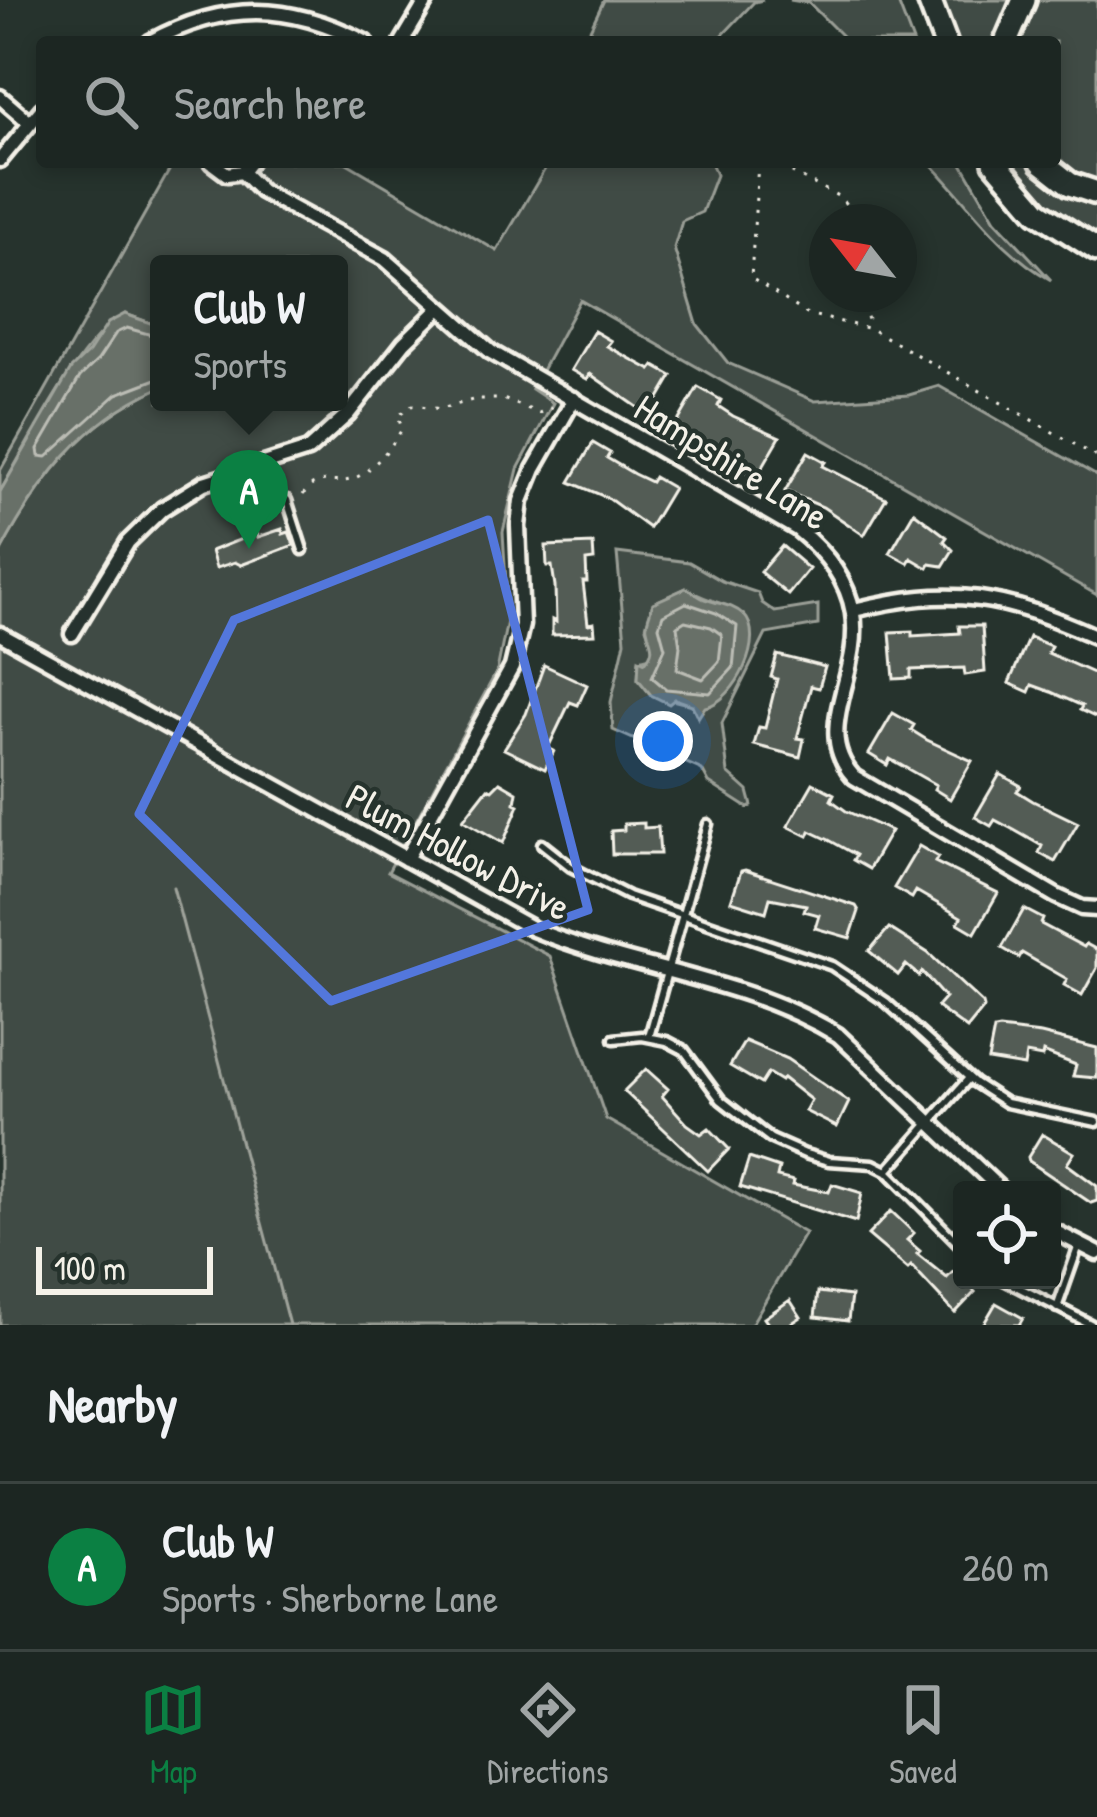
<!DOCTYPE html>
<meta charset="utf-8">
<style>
:root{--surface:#1c2622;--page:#252e2a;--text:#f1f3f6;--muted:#a0a5a5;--line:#3a4340;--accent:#0b8043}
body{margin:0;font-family:"Patrick Hand",sans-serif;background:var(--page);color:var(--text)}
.controls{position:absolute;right:36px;bottom:36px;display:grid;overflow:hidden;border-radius:12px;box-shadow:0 6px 18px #0003}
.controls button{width:108px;height:108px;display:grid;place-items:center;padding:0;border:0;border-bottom:3px solid var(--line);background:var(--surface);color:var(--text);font:60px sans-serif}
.compass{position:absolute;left:809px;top:204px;width:108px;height:108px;border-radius:50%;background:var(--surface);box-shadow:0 6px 18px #0003;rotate:301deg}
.scale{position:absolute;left:36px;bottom:30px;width:177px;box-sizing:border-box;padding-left:12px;border:6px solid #f4f1e8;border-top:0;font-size:33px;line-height:42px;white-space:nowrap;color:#f4f1e8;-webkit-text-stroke:9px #26332d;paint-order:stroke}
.you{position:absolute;left:663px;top:741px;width:42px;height:42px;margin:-30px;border:9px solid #fff;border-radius:50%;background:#1a73e8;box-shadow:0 0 0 18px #1a73e833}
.badge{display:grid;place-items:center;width:78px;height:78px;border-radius:50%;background:var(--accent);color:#fff;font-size:39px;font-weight:700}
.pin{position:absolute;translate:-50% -99px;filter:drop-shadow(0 3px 6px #0008)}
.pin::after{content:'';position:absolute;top:63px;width:42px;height:36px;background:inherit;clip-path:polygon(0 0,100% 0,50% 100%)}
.popup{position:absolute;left:150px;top:255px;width:198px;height:156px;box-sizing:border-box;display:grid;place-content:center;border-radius:12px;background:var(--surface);filter:drop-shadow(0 3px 9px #0005);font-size:39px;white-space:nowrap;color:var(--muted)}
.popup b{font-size:45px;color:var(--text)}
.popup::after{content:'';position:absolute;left:50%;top:100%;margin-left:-24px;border:24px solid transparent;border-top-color:var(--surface)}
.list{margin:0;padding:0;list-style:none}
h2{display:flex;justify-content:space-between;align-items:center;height:156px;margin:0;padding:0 48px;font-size:51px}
h2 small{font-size:39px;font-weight:400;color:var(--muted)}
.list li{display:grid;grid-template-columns:78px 1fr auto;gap:36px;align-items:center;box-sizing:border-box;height:168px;padding:0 48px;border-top:3px solid var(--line)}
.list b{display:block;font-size:45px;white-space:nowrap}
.list p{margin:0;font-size:39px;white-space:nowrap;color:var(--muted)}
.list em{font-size:39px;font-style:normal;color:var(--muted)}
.icon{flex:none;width:66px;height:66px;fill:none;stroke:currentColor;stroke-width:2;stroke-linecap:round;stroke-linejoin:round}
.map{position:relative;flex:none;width:1097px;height:1325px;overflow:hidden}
.search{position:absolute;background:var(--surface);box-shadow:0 6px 18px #0003;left:36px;right:36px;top:36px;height:132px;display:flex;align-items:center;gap:30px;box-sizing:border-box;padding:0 42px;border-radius:12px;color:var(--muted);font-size:45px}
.sheet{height:324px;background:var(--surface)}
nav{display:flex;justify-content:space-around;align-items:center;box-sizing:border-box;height:168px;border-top:3px solid var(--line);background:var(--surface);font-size:33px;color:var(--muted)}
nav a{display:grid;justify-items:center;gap:6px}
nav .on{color:var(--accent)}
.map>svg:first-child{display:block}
.green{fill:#414b45;stroke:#9a9e96;stroke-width:3;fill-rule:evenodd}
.water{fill:#676f68;stroke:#9fa39b;stroke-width:3}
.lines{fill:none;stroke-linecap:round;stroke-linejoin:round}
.shore{stroke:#bcbdb5;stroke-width:3}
.stream{stroke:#9fa39b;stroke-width:3}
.building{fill:#525c55;stroke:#f4f1e8;stroke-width:3}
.lane-casing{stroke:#f4f1e8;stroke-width:15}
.street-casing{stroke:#f4f1e8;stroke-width:21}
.highway-casing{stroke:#f4f1e8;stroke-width:30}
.path{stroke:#f4f1e8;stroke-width:3;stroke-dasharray:3 9;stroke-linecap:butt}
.lane{stroke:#26332d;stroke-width:6}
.street{stroke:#26332d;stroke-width:12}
.highway{stroke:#26332d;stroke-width:21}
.marked{fill:none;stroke:#5377dc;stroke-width:9;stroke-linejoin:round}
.labels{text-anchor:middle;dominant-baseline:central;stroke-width:9;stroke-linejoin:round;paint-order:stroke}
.street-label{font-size:39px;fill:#f4f1e8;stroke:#26332d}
</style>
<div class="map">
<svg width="1097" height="1325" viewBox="0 0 1097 1325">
<rect width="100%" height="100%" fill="#26332d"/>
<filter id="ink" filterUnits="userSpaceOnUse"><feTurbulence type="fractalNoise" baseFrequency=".00833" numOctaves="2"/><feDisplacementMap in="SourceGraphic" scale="24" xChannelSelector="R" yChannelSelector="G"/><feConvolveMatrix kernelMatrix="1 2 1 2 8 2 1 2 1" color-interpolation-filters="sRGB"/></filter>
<g filter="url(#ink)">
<!-- green -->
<path class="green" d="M604,0H763L754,2L716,42H584Z
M790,0H897L913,42H842V36L809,3Z
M939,0H1097V233L1067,223L1008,162H1055V42H956Z
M174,162H345L497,251L549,162H711L716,175L702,212L682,221L674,248L697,324L728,363L815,401L909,395L939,386L1097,476V595L580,300L532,389L553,403L518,469L503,532L508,616L497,671L388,872L550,956L606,1119L805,1233L751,1325H0V553C39,480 82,422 159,388V402H300L305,405L339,402V264H159V326L125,314C79,339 28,444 0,492V471Z
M929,162H961L995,220L1051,280C998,250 971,205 929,162Z
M617,553L689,562L722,581L758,593L762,603L775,612L818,605V625L766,634L722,723L728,773L748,791L752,806L748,808L709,783L702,770L613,730L611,702L625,641ZM686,588C702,600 718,600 735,610L698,716L692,705L651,695L638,679L639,660L651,657L653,645L646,627L653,603Z"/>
<!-- water -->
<path class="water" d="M125,314L159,326V388C82,422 39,480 0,553V492L71,369L89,352L108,323Z
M686,588C692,590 696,595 702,598C715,604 732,603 744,615C766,637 736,701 705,707L698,718L692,705L675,699L669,704L651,695L638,679L639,659L645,662C657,648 650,644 647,629C645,623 651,611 653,603Z"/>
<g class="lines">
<!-- shore -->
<path class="shore" d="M159,337L127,328L116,333L98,360L80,377L38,449L39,456L47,457L117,394L159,378
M686,603L716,613L737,626L733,668L710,693L666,689L652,677L665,648L659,626L663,615Z
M685,621L711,627L722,635L719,662L703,679L677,669L680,646L677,626Z"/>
<!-- stream -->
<path class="stream" d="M173,887L289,1325"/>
</g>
<!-- building -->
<path class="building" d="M594,331L611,341L607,346L651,370L654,366L672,376L649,415L590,374L587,379L571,370Z
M698,387L721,400L718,406L733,416L780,437L756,478L737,467L740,462L713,447L696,438L693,444L672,432Z
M593,443L610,453L607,458L634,474L651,482L654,477L673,488L649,528L608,498L570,482Z
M808,452L826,462L823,466L886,498L864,535L823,507L785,491Z
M914,512L947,537L944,541L953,550L943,566L930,564L928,568L911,558L908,563L890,553Z
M282,529L283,534L289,532L294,545L241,565L235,562L216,568L211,551L257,533L258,537Z
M593,544L594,560L586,561L587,582H583L588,624L594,623L595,634L552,635V620L556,622L555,586L552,566H547L546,546Z
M782,546L809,569L788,595L760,572Z
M959,626H982L985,672L965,675L964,668L911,670V678L894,679L890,632L912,631V636L960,633Z
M1029,637L1051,646L1048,653L1097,675V718L1080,710L1082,706L1051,692L1032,685L1029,692L1009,683Z
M777,655L825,667L819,688L811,686L797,738L804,739L800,757L754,745L759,727L765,728L777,679L771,677Z
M544,665L587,685L578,705L570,702L548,748L554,751L545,769L504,749L526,714Z
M893,713L914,725L911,730L927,740L972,761L950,799L934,789L936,785L890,759L887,765L869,754Z
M1000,774L1021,786L1017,791L1033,801L1078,823L1055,862L1039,853L1042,846L1014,830L995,820L991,826L975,817Z
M500,782L517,792L515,803L519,805L503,843L463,820L488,788L492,790Z
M813,783L834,794L831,800L846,811L891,831L869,869L853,860L856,855L829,840L810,831L808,836L788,826Z
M644,823V828L658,827L660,854H612L611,831L624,830V824Z
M919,846L938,857L935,862L998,893L975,933L958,923L961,917L916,891L912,898L894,888Z
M745,870L856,906L859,911L850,938L815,928L819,915L804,911L806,905L770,898L766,912L731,901L741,871Z
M1024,909L1043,919L1041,924L1084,947L1086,944L1097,950V968L1082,995L1064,985L1067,979L1022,953L1019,958L1002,948Z
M889,928L928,953L983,1004L984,1008L967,1029L937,1007L945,998L922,972L919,976L906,965L898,975L869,951Z
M999,1029L1041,1034L1097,1048V1078L1073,1076L1076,1065L1043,1052L1042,1057L1026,1054L1024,1066L988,1060L994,1030Z
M745,1041L787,1059L849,1102L837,1127L805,1111L811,1100L783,1078L781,1081L768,1073L761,1084L730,1066Z
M646,1069L668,1089L662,1096L687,1124L701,1134L709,1128L729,1149L708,1171L624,1091Z
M1042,1134L1074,1153L1067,1164L1097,1186V1201L1091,1203L1029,1161L1028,1157Z
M749,1158L779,1168L777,1177L794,1181L793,1185L829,1192L832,1184L862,1193L856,1222L740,1187Z
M891,1211L914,1233L907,1240L920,1251L917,1254L947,1278L954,1271L975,1292L955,1313L911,1266L908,1269L868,1235Z
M818,1292L851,1296L848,1321L815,1317Z
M790,1300L801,1317L789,1325H769L764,1318Z
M996,1303L1023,1318L1019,1325H983Z"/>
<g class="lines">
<!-- lane casing -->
<g class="lane-casing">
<path id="lane" d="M287,500L303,550
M542,844L571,867L628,896L832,966L886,1002L975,1083L1006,1103L1097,1122
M649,1037L708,824
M614,1039L642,1036L667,1041L684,1050L721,1100L771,1139L805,1154L829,1161L873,1164L887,1171L962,1247
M887,1171L969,1078
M1004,1280L1092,1325
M1057,1308L1079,1245"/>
</g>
<!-- street casing -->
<g class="street-casing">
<path id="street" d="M150,42C225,1 289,3 365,42
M402,42L427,0
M0,97L29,122
M0,160L42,109
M211,162L227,174L242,172L250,162
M242,172L261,191L385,259L491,352L797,529C923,631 792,709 854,777L1056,896L1082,908L1097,909
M854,610C954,585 1004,596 1097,637
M0,634L533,929C633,970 744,978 838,1035L1001,1190
M72,634L128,542L162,509L204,483L308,450L348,414L404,343L440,308
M406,859L512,667L522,625L518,526L521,501L534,469L574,399
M1052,1230L1097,1253"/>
</g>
<!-- highway casing -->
<g class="highway-casing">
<path id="highway" d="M929,0L945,42
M1006,42L1024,0
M995,162L1038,212L1097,250
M1042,162L1070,184L1097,193"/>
</g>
<!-- path -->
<path class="path" d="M758,162L751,278L807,314L871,329L1097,457
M770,162L840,197L861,222
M859,294L871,328
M303,495C319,471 333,488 355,478C373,470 392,446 402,429L398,416L413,405L441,409L476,399H503L539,413L555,407"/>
<!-- lane -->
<use href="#lane" class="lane"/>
<!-- street -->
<use href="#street" class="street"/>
<!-- highway -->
<use href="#highway" class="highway"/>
</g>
</g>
<!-- marked area -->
<path class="marked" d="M488,520L588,910L331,1001L139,814L234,620Z"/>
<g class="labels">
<!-- street labels -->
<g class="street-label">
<text transform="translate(732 461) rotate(32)">Hampshire Lane</text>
<text transform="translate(459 851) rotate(28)">Plum Hollow Drive</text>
</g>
</g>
</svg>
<div class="controls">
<button><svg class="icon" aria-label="locate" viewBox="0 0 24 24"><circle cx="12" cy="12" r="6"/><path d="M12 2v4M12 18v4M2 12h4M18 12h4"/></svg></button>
</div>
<svg class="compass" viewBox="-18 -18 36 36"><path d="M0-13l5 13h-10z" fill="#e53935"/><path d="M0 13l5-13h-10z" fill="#a0a5a5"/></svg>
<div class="scale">100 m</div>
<div class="you"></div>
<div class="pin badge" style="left:249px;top:549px">A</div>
<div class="popup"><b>Club W</b>Sports</div>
<div class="search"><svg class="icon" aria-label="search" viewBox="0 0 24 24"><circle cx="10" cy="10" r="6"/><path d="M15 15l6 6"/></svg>Search here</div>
</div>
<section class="sheet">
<h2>Nearby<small></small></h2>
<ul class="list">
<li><span class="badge">A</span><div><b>Club W</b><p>Sports · Sherborne Lane</p></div><em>260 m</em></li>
</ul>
</section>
<nav>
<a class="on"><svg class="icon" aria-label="map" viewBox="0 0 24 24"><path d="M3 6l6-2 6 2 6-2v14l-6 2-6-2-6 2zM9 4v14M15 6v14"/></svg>Map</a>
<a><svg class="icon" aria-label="directions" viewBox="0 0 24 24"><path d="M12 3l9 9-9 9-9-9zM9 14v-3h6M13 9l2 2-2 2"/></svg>Directions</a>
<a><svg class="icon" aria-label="saved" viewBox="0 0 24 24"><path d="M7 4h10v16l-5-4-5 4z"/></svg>Saved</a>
</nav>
